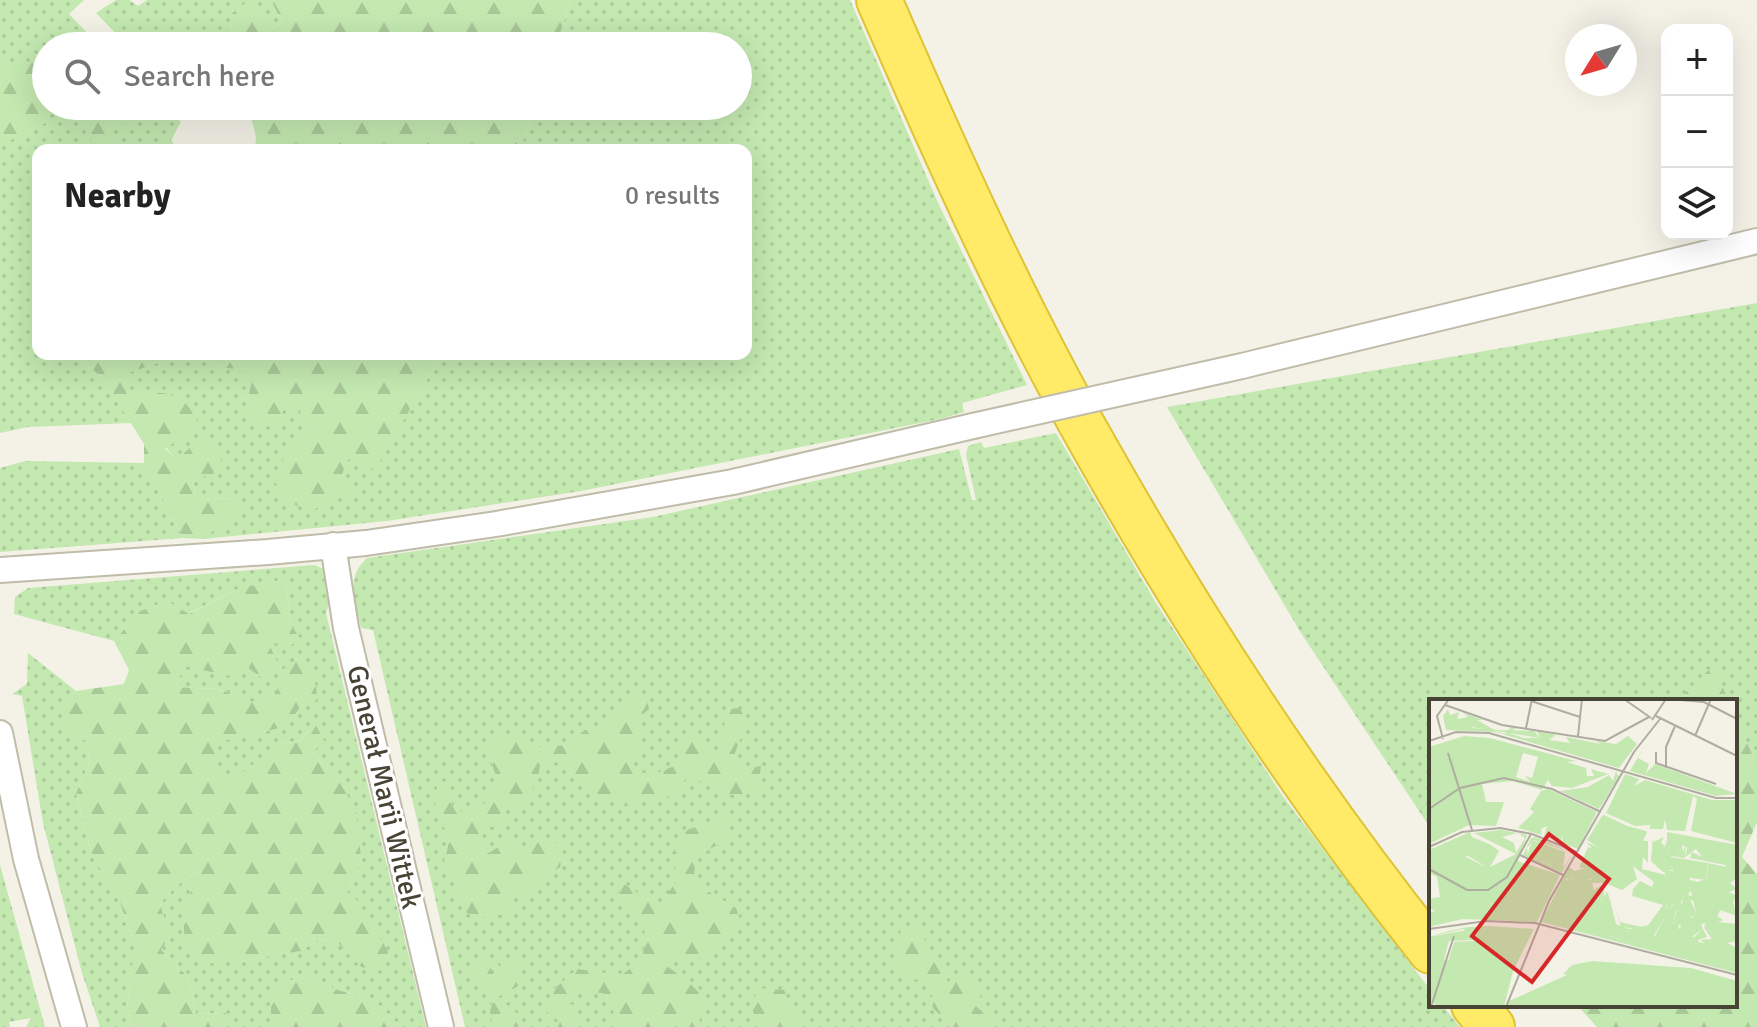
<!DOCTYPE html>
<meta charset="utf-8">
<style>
:root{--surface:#fff;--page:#f2f2f2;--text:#222;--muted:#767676;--line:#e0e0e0}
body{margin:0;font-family:Signika,sans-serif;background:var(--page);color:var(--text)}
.controls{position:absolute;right:24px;top:24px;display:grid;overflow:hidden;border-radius:16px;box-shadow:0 8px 32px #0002}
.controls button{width:72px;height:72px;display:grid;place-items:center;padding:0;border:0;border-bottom:2px solid var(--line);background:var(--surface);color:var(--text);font:40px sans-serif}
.compass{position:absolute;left:1565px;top:24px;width:72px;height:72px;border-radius:50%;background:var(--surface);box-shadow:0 8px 32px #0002;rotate:233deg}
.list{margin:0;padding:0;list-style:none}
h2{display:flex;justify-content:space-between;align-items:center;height:104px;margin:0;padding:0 32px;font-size:34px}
h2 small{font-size:26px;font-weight:400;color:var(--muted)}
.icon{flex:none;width:44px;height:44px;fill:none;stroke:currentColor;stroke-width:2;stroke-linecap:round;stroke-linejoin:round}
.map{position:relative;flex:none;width:1757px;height:1027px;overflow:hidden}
.search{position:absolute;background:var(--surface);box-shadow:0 8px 32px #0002;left:32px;top:32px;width:720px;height:88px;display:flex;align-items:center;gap:20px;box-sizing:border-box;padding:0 28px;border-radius:44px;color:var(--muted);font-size:30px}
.panel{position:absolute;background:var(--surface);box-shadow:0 8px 32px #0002;left:32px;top:144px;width:720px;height:216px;border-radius:16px}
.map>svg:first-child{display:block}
.grass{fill:url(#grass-dots)}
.forest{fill:url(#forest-firs)}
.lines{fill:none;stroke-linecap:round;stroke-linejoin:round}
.street-casing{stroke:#bfbcaa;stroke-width:28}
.highway-casing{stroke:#dec336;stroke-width:48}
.street{stroke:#fff;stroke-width:24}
.highway{stroke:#ffeb67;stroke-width:44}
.street-bridge-casing{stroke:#bfbcaa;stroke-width:28;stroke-linecap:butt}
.street-bridge{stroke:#fff;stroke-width:24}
.labels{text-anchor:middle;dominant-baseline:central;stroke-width:6;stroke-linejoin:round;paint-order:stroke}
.street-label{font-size:28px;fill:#474436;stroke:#fff}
.inset-road{fill:none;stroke:#afaca0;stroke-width:2}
.view{fill:#d62828;fill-opacity:0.15;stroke:#d62828;stroke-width:4}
.inset-edge{fill:none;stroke:#474436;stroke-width:4}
</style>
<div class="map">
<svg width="1757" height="1027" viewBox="0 0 1757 1027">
<defs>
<pattern id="grass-dots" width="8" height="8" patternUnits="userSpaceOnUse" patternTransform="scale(2)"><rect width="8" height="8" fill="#c3e8b0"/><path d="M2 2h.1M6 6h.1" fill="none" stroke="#a9c898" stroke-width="1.8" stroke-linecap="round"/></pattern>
<pattern id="forest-firs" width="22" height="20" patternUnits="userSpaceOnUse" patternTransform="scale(2)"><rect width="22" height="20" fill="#c3e8b0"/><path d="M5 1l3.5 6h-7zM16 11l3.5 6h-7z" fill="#a9c898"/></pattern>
</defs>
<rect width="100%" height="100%" fill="#f4f2e7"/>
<!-- grass -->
<path class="grass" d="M0,0H84L69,14L100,46H46V106H164L181,122L171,140L178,150H38V354H79V360L101,376L131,423L28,427L0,433Z
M116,0H129L138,6L147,0H271L282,23L271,29L230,15L234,46H218L198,41L196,46H128L96,13Z
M571,0H850L939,205L1027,385L962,403L964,412L940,419L581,491L387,521L203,539L215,529L241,498L196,499L192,481L124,392L127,373L163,361L161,354H206L221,368L240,369L252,381L245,408L285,406L300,409L305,431L291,445L341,474L349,458L375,469L442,354H746V150H520L535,106H738V46H556Z
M1757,303V765L1735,716V701H1729L1713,667L1677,701H1431V829L1301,633L1167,407Z
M1056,433L1156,603L1284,798L1431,991V1005H1442L1460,1027H465L373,630L361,628C355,603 345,577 367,558L653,517L959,449L972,500H976L966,455L968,446L981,442L984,448Z
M25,461L144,463L183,538L0,552V468Z
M314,565L324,569C332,585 332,596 326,613L426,1027H401L374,1000L338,990L302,974L271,992V1027H226V1013L196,1014L188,977L161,950L169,938L160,903L176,886L201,870L241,961L301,951L319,939L338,943L361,967L347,894L361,858L340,783L312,752L314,725L299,741L280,744L233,780L217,773V742L285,727L303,704L277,692L258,705L219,689L176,687L184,665L235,676L240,661L262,678L277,662L266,638L290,623L286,579L240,588L188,614L167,601L140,611L114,641L14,614L15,597L28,588Z
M28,653L76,691L62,712L86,740L90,762L76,793L92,855L118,897L135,945L127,1009L131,1027H100L82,973L43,823L22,696L12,694L27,684Z
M0,865L45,1027H26L31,1018L9,1022L10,1027H0Z"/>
<!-- forest -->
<path class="forest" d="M271,0H571L556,46H234L230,15L247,2L271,29L282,23Z
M46,59V106H52L48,122L5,143L0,139V65L25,64Z
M77,106H129L125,126L109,130L114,150H95Z
M248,106H535L520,150H255L256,137Z
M79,354H161L164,361L128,373L125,391C164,394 183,386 201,428L165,448L177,460L198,440L219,448L223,470L192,481L196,499L241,498L239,519L215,529L203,539L183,538L144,463V444L101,376L79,360Z
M206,354H442L375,470L349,458L342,474L352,493L310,511L284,500L273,478L291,445L305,431L300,410L285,406L278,425L259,428L245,408L252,381L239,369L221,368Z
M286,579L290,623L301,640L285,648L267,639L277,662L262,678L240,662L235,677L184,666L176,687L219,689L258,705L277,692L279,672L296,660C313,669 317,682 317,700L303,704L285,727L217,742V773L233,779L280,744L299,741L315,724L325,742L312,752L340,783L356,810L361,858L347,894L358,901L388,951L384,971L361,967L338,943L319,939L301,951L241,961L204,964L185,948L183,913L199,871L176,886L160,903L169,938L161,950L188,977L196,1014L226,1013V1027H131L127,1009L135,945L118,897L92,855L76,793L90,762L86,741L63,732L62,712L76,691L124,684L129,670L114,641L140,611L167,601L189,614L240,588Z
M1713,666L1729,701H1677Z
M646,696L649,709L636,720L643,743L630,769L652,775L682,763V746L691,734L703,741L715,753L721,744L727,709L740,708L747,723L732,760L742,770L761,766L757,793L732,795L713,783L686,779L671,796L625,806L593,795L563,761L540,766L537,782L522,807L503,810V824L488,828L480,840L489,853L507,841L522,851L544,839L564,845L560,867L533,885L526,898H515L507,914L480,918L467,913L444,860C454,835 444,832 436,811C434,804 436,794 437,786L450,778L452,806L464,813L485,803L498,780L487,752L494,739L516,733L538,747L566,745L585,730L608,723L626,698Z
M1735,716L1757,765V822L1742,857L1757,874V1027H1597L1577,1005H1735Z
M727,817L730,837L695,858L694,883L736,908L742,926C711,961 705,958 662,963L684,978L706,999L699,1016L701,1027H686L685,1024L666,1027H620L605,994L576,987L561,1001L577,1006L573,1027H558L560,1022L544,1010L552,991L577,969L621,975L642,961L645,938L643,917L619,893V881L659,906L678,879L672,854L683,831Z
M901,926L920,931L949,983L964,977L981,995L975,1005L994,1024L993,1027H952L933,1008L931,986L896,971Z
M496,958L521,962L517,970L522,984L498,997L519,1015L518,1027H493L490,1013L494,992L470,977L481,961L489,964L495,978L506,972Z
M302,974L338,990L374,1000L401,1027H271V992Z
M760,988L784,990L801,1027H759L750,1004Z"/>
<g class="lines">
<!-- street casing -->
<g class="street-casing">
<path id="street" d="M1242,366L1757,241
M333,545L346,628L441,1027
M0,570L268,552L366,543L496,524L733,482L973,426
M0,733L26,859L74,1027"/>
</g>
<!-- highway casing -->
<g class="highway-casing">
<path id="highway" d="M879,0C945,152 1013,304 1095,448C1194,623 1305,793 1431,951
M1474,1005L1492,1027"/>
</g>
<!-- street -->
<use href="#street" class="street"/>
<!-- highway -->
<use href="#highway" class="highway"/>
<!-- street-bridge casing -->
<g class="street-bridge-casing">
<path id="street-bridge" d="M973,426L1242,366"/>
</g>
<!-- street-bridge -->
<use href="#street-bridge" class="street-bridge"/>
</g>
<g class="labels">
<!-- street labels -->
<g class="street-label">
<text transform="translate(384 787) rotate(77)">Generał Marii Wittek</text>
</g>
</g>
<!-- overview -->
<g transform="translate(1429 699)">
<rect width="308" height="308" fill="#f4f2e7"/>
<path d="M19,10L21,16L30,13L28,20L39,18L34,14L54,21L36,22L44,29L59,30L76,35L82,28L87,29L80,34L95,39H111L108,32L127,36L120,41L141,44L137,38L172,45L166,42L187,45L199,37L208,45L190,69L66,33L17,31L14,17ZM35,37L61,39L147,62L138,63L157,69L158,77H165L162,70L179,75L143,89L123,87L119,81L113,91L84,82L53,85L57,103H75L67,127L40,126L0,145V48ZM94,54L109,58L103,79L96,77L101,83L87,78ZM219,41L209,59L220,65L217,74L226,65L308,95L287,97L201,72ZM187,72L190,78L170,110L131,92L159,88L180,76L184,82ZM196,75L210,80L205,87L216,81L283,101H308V144L262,132L268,100L264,97L256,132L238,131L236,120L234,130H220L222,126L206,127L177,114ZM119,90L168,113L149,150L133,144L134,136L131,143L115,137L118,127L112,130L113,136L89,129L105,113L101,110L112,92ZM173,117L175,116L198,127L217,132L218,133L214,142H219V164L214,158L213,170L237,176L234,171L244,172V166L256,168L261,181L269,183L278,179L279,164L297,168L296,166L261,159L263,153L273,158L267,150L255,159L242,157L240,154L249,149V155L257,156L258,148L253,146L254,153L245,143L238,151V133L308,146V179L301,184L308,190L300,193L308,197L304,203L308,217L291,211L287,221L270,226L261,188L239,224L244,226L248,210L260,206L264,216L249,227L254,236L265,238L274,230L278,238L269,241V243L276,244L271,241L283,240L275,229L308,242L298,244L308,249V274L112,223L140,168L146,172L156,169H150L159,148L163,149L157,143L169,148L158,141ZM204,167L225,183L223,188L211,182L204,190L203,197L213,191L216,197H238L240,191L238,208L226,225L200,230L187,225L179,193L183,227L189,233L224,238L246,201L228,240L203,244L180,237L137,179L164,180L157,181L160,188L175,203V185L165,191L163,184H176L193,191L208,180ZM72,131L88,134L73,138L85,144L87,154L96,139L89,134L98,136L89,162L131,176L108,223L34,220L0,228V214L6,212L0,209V200L11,198L8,178L0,174V151L41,133L43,138L62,146H45L37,158L59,169L87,155L45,134ZM106,138L141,153L104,141L98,149L99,158L110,155L105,149L106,153H100L104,146L118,148L120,154L115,150L107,160L123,167L125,159L128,169L132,160L133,171L144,154L133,174L96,158L94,156L102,139ZM60,227L105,230L84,272L19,262L25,243L59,241L34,230L0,238L20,232L39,228Z" fill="#c3e8b0" fill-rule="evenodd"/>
<path d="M42,18L66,31L105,32L111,39L43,28L36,22ZM224,137V143L235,138L232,143L236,148L237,141L239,151L245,141L254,153L257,144L256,156L243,153L242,158L279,164L277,181L248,177L249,169L234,173L222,162ZM103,141L136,153L134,172L125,168L126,159L124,167L107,160L115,150L120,152L117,148L104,147L101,154L105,149L110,155L98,158ZM45,146H62L70,152L57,175L52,171L56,167L34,154ZM138,175L143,180L164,176L157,182L164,192L168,189L173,203L178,192L189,233L226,237L245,200L236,229L248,200L253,205L255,191L264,188L259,196L276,200L271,206L261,200L274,230L258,241L250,235L254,214L264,219L259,206L247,211L242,236L233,233L229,240L203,244L168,233L141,193ZM214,188L216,197L243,192L235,214L222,231L192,228L182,195L191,223L217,229L234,206L203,197ZM288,217L294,221L289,223L308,225V242L275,229L278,220ZM59,227L66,251L44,241L20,242L15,261L84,272L75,308H10L0,301V238ZM163,262L262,269L308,282V308H78L80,302L138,276L134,275L143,266Z" fill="#c3e8b0"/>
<path class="inset-road" d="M195,0L222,19M239,0L275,3L308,20M102,2L151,18M16,6L73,26L176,42L220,18M227,17L308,57M223,21L237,0M97,29L103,0M149,37L153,0M266,37L282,0M14,40L8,17L20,0M0,42L27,33L60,34L287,99H308M205,53L231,20M227,53V64L287,85M19,54L43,131M237,69V48L246,27M0,110L31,89L75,79L123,90L172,113M0,148L33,133L71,129L103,135L148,153M91,156L134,176M0,170L38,191H59L78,178L102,135M0,230L57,222L106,224L308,276M2,308L25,237M77,308L120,202L205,53"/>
<path class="view" d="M120,135L180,180L103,283L43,237Z"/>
<rect width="308" height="308" class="inset-edge"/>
</g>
</svg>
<div class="controls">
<button>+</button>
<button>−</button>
<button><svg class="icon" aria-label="layers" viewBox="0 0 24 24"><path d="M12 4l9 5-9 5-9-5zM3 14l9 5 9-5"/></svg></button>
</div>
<svg class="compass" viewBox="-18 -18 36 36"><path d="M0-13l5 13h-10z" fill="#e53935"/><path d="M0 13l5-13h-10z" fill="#767676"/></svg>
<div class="search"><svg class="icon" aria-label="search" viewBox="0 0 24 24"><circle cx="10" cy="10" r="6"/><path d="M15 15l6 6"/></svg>Search here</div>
<section class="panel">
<h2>Nearby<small>0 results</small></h2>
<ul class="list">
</ul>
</section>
</div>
